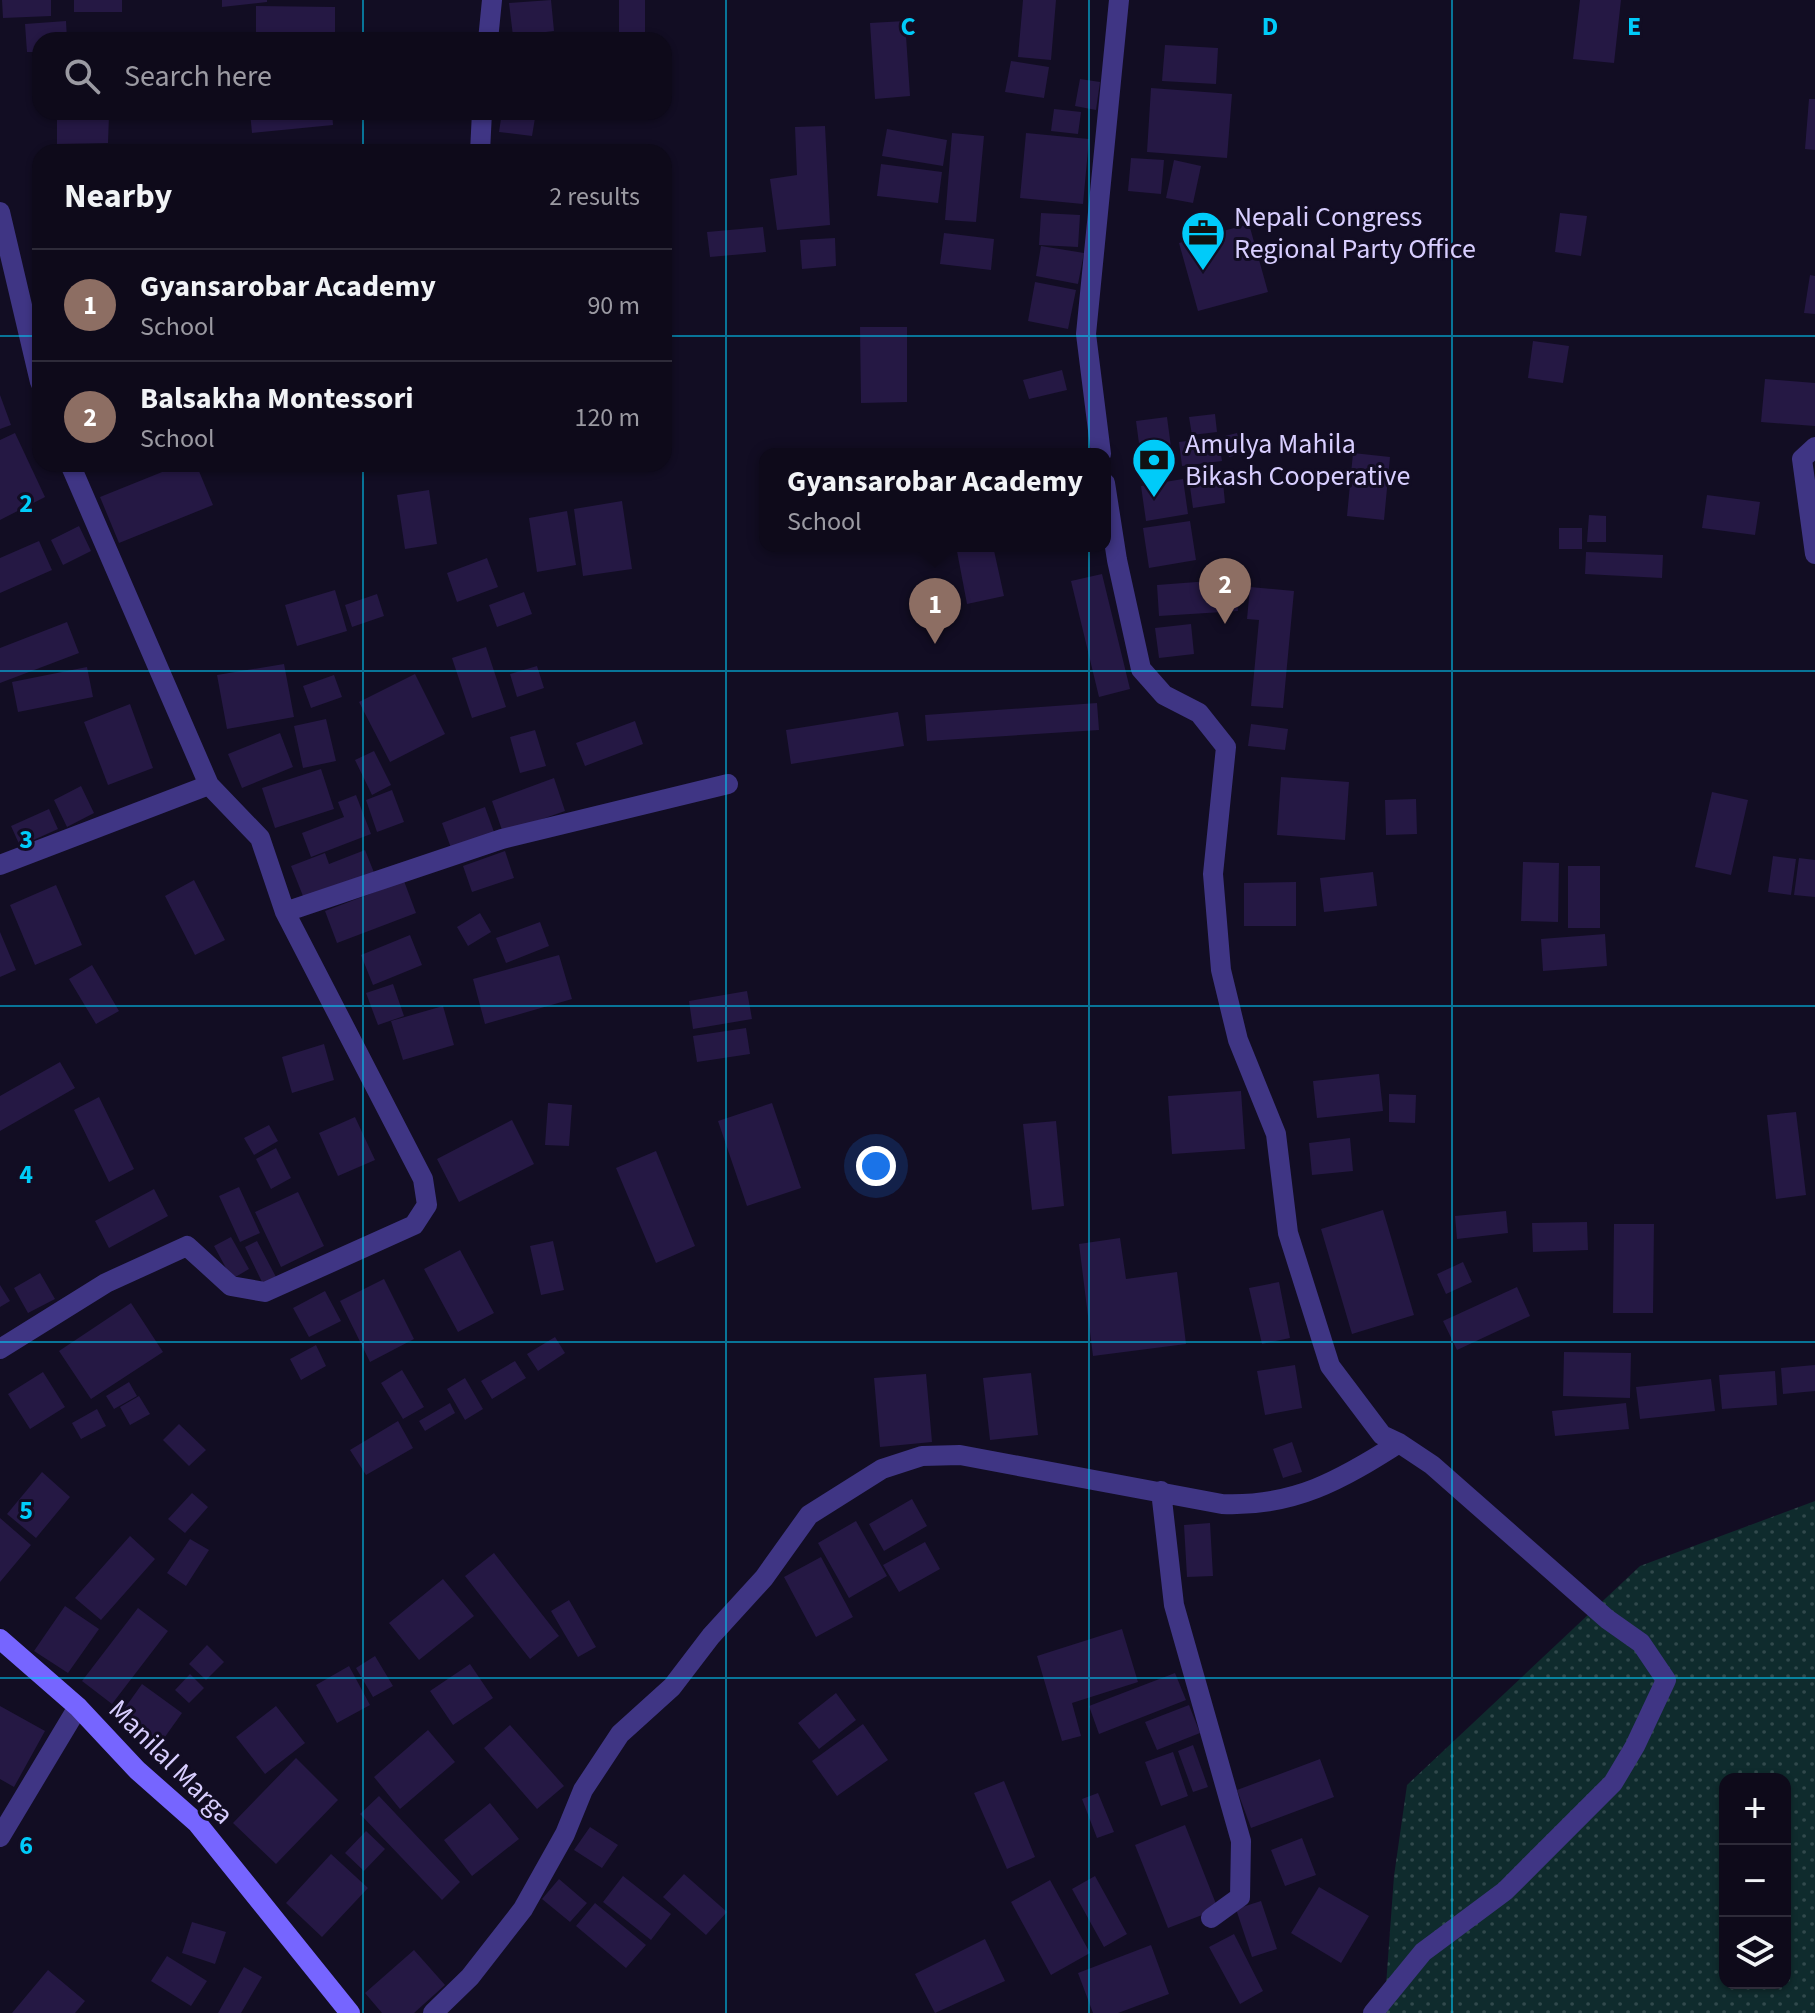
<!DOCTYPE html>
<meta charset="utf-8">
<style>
:root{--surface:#0e0a1a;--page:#171323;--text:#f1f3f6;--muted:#9b9aa2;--line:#2e2b39;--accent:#0f766e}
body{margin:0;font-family:"Source Sans 3",sans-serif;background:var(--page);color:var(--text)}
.controls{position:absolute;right:24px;bottom:24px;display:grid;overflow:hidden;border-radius:16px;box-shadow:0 2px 6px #0004}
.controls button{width:72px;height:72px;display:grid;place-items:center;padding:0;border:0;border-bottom:2px solid var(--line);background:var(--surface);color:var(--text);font:40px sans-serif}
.you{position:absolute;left:876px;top:1166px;width:28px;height:28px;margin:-20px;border:6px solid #fff;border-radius:50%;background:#1a73e8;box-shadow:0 0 0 12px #1a73e833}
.badge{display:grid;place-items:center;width:52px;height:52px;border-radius:50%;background:var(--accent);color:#fff;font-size:26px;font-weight:700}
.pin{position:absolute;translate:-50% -66px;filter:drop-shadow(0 2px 4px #0008)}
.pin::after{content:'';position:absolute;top:42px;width:28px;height:24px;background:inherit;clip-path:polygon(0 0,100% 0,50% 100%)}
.popup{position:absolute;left:759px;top:448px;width:352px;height:104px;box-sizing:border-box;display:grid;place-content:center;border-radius:16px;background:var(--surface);filter:drop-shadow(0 2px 6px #0005);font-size:26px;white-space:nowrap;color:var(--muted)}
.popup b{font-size:30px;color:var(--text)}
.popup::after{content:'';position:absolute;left:50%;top:100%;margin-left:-16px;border:16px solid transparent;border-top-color:var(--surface)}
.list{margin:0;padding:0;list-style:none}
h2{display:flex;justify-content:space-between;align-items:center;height:104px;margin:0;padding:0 32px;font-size:34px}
h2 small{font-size:26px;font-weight:400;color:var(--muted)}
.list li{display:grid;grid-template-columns:52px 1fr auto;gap:24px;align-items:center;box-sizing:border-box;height:112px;padding:0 32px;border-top:2px solid var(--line)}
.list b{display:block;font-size:30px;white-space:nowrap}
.list p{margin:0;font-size:26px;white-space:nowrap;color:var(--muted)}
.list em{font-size:26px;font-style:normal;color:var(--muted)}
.icon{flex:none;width:44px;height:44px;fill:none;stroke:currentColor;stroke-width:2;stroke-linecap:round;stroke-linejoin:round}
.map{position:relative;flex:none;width:1815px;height:2013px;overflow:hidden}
.search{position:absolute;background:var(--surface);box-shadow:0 2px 6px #0004;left:32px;top:32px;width:640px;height:88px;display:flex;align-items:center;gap:20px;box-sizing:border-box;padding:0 28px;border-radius:24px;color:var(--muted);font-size:30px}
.panel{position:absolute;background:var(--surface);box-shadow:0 2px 6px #0004;left:32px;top:144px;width:640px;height:328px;border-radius:24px}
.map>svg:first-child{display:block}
.grass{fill:url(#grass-dots);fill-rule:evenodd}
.building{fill:#251844}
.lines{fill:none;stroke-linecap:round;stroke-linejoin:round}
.street{stroke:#3f3584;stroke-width:20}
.secondary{stroke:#7665ff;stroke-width:20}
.grid{fill:none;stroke:#00cbf9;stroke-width:2;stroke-opacity:0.55}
.labels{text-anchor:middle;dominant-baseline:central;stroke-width:6;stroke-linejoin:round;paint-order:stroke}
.poi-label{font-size:28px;fill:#d8ceff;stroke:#120d23;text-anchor:start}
.street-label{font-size:28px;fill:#d8ceff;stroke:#120d23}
.grid-label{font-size:26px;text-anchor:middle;font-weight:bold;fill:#00cbf9;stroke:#120d23;stroke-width:6;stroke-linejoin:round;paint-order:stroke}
</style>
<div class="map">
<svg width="1815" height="2013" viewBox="0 0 1815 2013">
<defs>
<pattern id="grass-dots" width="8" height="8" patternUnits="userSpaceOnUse" patternTransform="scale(2)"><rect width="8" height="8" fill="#0f2b2d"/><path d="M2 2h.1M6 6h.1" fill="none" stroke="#31494c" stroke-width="1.8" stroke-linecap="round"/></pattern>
</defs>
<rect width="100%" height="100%" fill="#120d23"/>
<!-- grass -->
<path class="grass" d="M1815,1501V2013H1384L1394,1876L1407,1785L1640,1566ZM1725,1779H1785V1983H1725Z"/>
<!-- building -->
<path class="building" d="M2,0H51V16L3,18Z
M74,0H122V12H74Z
M222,0H267V2L222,7Z
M551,0L554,31L513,36L509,3Z
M619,0H645V37H619Z
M1023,0H1056L1051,60L1018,57Z
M1580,0H1621L1614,63L1573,59Z
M256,6L335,7V38L256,39Z
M66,21L67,40H40V52H27L25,24Z
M905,21L910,96L875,99L870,23Z
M1165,45L1218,48L1216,84L1162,81Z
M1011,61L1049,67L1044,98L1005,92Z
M1080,79L1100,82L1096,110L1075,106Z
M1151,88L1232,94L1227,158L1147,152Z
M1809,99H1815V150L1805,149Z
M1054,109L1081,112L1078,134L1051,131Z
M250,112H332L333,125L252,133Z
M502,112H536L532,136L499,132Z
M57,115H109L108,143L57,144Z
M825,126L830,225L777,230L770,179L797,175L795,127Z
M887,129L947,140L943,166L882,156Z
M952,133L984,136L976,222L945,220Z
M1026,133L1089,139L1083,204L1020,198Z
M1131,158L1164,160L1161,194L1128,191Z
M1174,160L1201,166L1193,203L1166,198Z
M881,164L942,172L938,203L877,196Z
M1041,213L1080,215L1078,247L1039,245Z
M1560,213L1587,216L1581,256L1555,252Z
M1249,224L1268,292L1198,311L1179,243Z
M763,227L766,252L710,257L707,232Z
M944,233L994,239L991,270L940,264Z
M835,238L836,266L802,269L800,240Z
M1041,246L1084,253L1078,284L1036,276Z
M1810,275L1815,276V314L1804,313Z
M1035,282L1076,290L1068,329L1028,321Z
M860,327H907V402L861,403Z
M1533,341L1569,346L1563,383L1528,378Z
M1062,370L1067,390L1029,399L1023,380Z
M1765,379L1815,383V426L1761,422Z
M0,395L11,425L0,429Z
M1215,414L1217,432L1192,435L1189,417Z
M1167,417L1173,462L1142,466L1136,421Z
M15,433L45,497L0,520V440Z
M1237,433L1242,454L1229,457L1225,436Z
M1218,437L1222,461L1182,466L1179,442Z
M1353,453L1390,457L1384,520L1347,516Z
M182,464H196L213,505L119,543L100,497Z
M1183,479L1188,514L1146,521L1141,486Z
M1223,482L1225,503L1193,508L1190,487Z
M429,490L437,544L405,549L397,495Z
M1707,495L1760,502L1755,535L1702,528Z
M622,501L632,569L583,576L574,509Z
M567,511L576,565L537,572L529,518Z
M1589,515L1606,516V542H1587Z
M1190,521L1196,560L1149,568L1143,528Z
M79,526L91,551L63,565L51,540Z
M1559,528H1582V549H1559Z
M39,541L52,570L0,593V558Z
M956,546H993L1004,596L967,604Z
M1586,552L1663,555L1662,578L1585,574Z
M487,558L498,587L457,602L447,573Z
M1102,574L1130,689L1099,697L1071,581Z
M1236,579L1238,611L1159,616L1157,585Z
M1250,587L1294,591L1283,708L1251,706L1259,620L1247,619Z
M335,590L347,631L297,646L285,605Z
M524,592L532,614L497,627L489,605Z
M377,594L384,616L352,627L345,605Z
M67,622L79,653L0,683V648Z
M1191,624L1194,654L1159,658L1155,628Z
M486,647L506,707L472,718L452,658Z
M284,664L294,717L227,729L217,675Z
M537,666L544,688L517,697L510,674Z
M87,667L93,697L18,712L12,682Z
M415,674L445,734L390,762L359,702Z
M334,675L342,697L311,708L303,686Z
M1097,703L1099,730L927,741L925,715Z
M130,704L153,768L108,785L84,722Z
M898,712L904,746L791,764L786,730Z
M326,719L336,761L303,768L294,726Z
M635,721L643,744L585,766L576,743Z
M1251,724L1288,729L1285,750L1248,746Z
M535,730L546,766L520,773L510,737Z
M280,733L293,767L242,788L228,754Z
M374,751L391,785L372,795L355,760Z
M321,769L334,809L275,828L262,788Z
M1281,777L1349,782L1345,840L1277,835Z
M554,778L565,811L503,833L492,801Z
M81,786L94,813L67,827L54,800Z
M392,790L404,822L377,832L366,800Z
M1712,792L1748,800L1731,875L1695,867Z
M356,795L371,834L311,857L302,833L344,817L338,802Z
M1416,799L1417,834L1386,835L1385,800Z
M485,807L494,832L451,848L442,823Z
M49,809L58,829L20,846L11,826Z
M365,850L375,875L305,901L291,866L325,853L329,864Z
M505,851L514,878L472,892L463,866Z
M1773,856L1796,859L1791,895L1768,892Z
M1799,858L1815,860V897L1794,895Z
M1523,862L1559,863L1558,922L1521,921Z
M1568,866H1600V928H1568Z
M1373,872L1377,906L1324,912L1320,878Z
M194,880L225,940L195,955L165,896Z
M404,881L416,913L337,943L325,911Z
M1296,882V926H1244V883Z
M56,885L82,945L35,965L10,905Z
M480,913L491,932L468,946L457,927Z
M540,922L549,946L506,963L496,938Z
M0,932L16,970L0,977Z
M1605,934L1607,966L1543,971L1541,939Z
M410,935L422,965L373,985L361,955Z
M559,955L572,999L485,1024L473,979Z
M92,965L119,1011L96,1024L69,979Z
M393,984L404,1016L378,1025L366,993Z
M747,991L752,1019L693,1029L689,1001Z
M443,1006L454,1045L403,1060L391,1021Z
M746,1028L750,1054L697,1062L693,1036Z
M324,1044L334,1080L292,1093L282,1057Z
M60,1062L75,1088L0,1131V1096Z
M1379,1074L1383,1111L1317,1118L1313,1081Z
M1241,1091L1245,1149L1172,1154L1168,1096Z
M1389,1094L1416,1095L1415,1123L1389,1122Z
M99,1097L134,1169L109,1182L74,1110Z
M548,1103L572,1105L569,1146L545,1145Z
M772,1103L801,1188L747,1206L718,1121Z
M1796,1112L1806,1195L1776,1199L1767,1115Z
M355,1117L375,1160L338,1176L319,1133Z
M512,1120L534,1164L459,1202L437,1159Z
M1056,1121L1064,1206L1032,1210L1023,1124Z
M269,1125L278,1141L254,1155L244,1138Z
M1350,1138L1353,1171L1312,1175L1309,1143Z
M276,1148L291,1178L271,1189L256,1159Z
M656,1151L695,1246L656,1263L616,1168Z
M239,1187L260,1233L240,1242L219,1196Z
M154,1189L168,1216L109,1248L95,1221Z
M298,1192L324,1246L281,1267L255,1212Z
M1383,1210L1414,1315L1352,1334L1321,1229Z
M1506,1211L1508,1233L1457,1239L1455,1216Z
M1587,1222L1588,1250L1533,1252L1532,1223Z
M1614,1224H1654L1653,1313H1613Z
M231,1237L249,1269L232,1279L214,1246Z
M1120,1238L1126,1279L1177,1272L1186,1344L1093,1356L1079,1244Z
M257,1241L276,1277L263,1284L245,1247Z
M553,1241L564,1290L541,1295L530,1246Z
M460,1250L494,1313L458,1332L424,1269Z
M1463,1262L1472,1282L1446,1294L1437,1274Z
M40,1273L55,1299L28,1313L14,1288Z
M384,1279L414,1339L370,1362L340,1301Z
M1279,1282L1290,1338L1262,1344L1249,1288Z
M0,1285L10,1301L0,1307Z
M1517,1287L1530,1316L1457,1350L1443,1321Z
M325,1291L341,1321L309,1337L293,1308Z
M131,1303L163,1352L91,1399L59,1351Z
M555,1337L565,1353L538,1371L527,1354Z
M316,1345L326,1366L301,1380L290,1359Z
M1564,1352L1631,1353L1630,1398L1563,1396Z
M515,1361L526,1378L492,1399L481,1381Z
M1295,1365L1302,1408L1265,1415L1257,1371Z
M1815,1365V1391L1783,1394L1781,1368Z
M402,1370L424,1407L403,1419L381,1383Z
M1775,1371L1777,1405L1722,1409L1719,1375Z
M43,1372L65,1407L30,1429L8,1394Z
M1031,1373L1038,1435L990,1440L983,1378Z
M926,1374L932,1442L880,1447L874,1378Z
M465,1378L483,1409L465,1420L447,1389Z
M1711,1379L1715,1411L1640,1419L1636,1387Z
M129,1382L137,1396L114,1409L106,1396Z
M139,1396L150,1414L130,1425L120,1407Z
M450,1403L455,1413L425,1431L419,1421Z
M1626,1403L1629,1429L1555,1436L1552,1411Z
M97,1409L106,1426L81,1439L72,1423Z
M398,1421L413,1448L366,1475L350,1450Z
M179,1424L206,1450L189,1466L163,1440Z
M1292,1442L1302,1472L1283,1478L1273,1449Z
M42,1472L70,1497L36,1538L7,1514Z
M192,1493L208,1507L185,1533L168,1519Z
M912,1499L927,1526L884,1551L869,1524Z
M0,1518L31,1545L0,1582Z
M856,1521L887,1576L849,1598L818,1543Z
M1210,1523L1213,1576L1187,1577L1184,1525Z
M130,1536L155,1559L101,1620L75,1598Z
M190,1539L209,1550L186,1586L167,1573Z
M925,1542L940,1569L899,1592L883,1565Z
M494,1553L559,1636L530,1659L465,1576Z
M821,1557L853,1617L816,1637L784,1577Z
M443,1579L474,1616L419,1660L389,1623Z
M569,1600L596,1647L578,1657L551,1611Z
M65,1606L99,1629L68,1673L34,1651Z
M138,1608L168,1631L112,1704L82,1681Z
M1122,1629L1138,1682L1072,1703L1081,1736L1062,1741L1037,1656Z
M207,1645L224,1662L206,1680L189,1664Z
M375,1656L393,1686L373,1697L356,1668Z
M470,1664L493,1698L453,1725L430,1691Z
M349,1666L370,1705L337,1723L316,1685Z
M1175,1673L1186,1700L1099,1734L1089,1706Z
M190,1674L204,1688L189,1703L175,1690Z
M142,1684L182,1713L157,1748L117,1719Z
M836,1693L856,1720L819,1749L798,1723Z
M1189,1705L1200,1733L1157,1750L1145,1722Z
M0,1706L45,1731L14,1787L0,1779Z
M276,1706L305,1743L265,1774L236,1737Z
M863,1724L888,1760L837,1796L812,1761Z
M510,1725L564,1786L537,1809L484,1748Z
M428,1730L455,1762L400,1809L374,1777Z
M1193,1745L1208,1787L1193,1792L1178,1751Z
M1173,1752L1188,1796L1161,1806L1145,1762Z
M296,1758L338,1800L276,1864L233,1823Z
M1320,1759L1334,1797L1251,1828L1237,1790Z
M1004,1781L1035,1857L1007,1869L974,1793Z
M1098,1793L1114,1832L1097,1838L1082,1799Z
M379,1796L460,1882L442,1900L360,1814Z
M490,1803L519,1839L472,1876L444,1840Z
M1185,1825L1218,1909L1168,1928L1135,1845Z
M590,1827L618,1845L602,1868L574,1850Z
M366,1831L385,1849L364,1871L345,1853Z
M1302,1838L1316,1875L1285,1886L1271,1850Z
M331,1854L368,1888L322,1937L286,1903Z
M684,1874L727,1912L706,1935L663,1897Z
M623,1876L671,1914L651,1940L603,1902Z
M1095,1876L1127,1934L1104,1947L1072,1889Z
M559,1879L587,1903L570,1922L542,1899Z
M1050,1880L1090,1953L1051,1975L1011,1902Z
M1319,1887L1369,1916L1341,1963L1291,1933Z
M1261,1901L1277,1949L1252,1957L1236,1909Z
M595,1903L646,1945L626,1968L576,1926Z
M192,1922L226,1932L215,1964L182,1953Z
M1234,1934L1263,1991L1240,2004L1209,1947Z
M985,1939L1005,1981L935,2013L915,1974Z
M1151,1945L1169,1994L1118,2013H1093L1078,1973Z
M414,1950L445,1985L414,2013H382L365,1993Z
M167,1956L207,1981L191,2006L151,1981Z
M244,1967L262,1977L241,2013H218Z
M48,1970L85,2001L75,2013H12Z"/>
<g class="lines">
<!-- street -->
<path class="street" d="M488,40L492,0
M480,152L482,112
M0,212L40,382
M1815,447L1802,459L1815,554
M1101,454L1086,334L1119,0
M1105,483L1117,560L1141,669L1164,695L1199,713L1226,747L1213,874L1221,970L1238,1040L1276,1134L1288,1233L1330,1366L1382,1435L1399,1443L1432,1465L1607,1619L1641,1643L1666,1680L1635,1746L1613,1783L1505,1891L1423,1952L1373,2013
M0,865L209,785
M285,912L502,839L728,784
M0,1349L106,1283L187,1246L231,1286L265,1292L414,1225L427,1205L423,1179L285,912L260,838L209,785L70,464
M1161,1491L1174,1605L1241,1841L1240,1897L1211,1918
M0,1837L78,1707
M433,2013L470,1977L523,1909L565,1834L583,1790L620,1734L672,1687L711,1636L764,1578L809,1515L882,1469L922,1456L960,1455L1222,1504C1294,1507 1341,1480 1399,1443"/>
<!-- secondary -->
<path class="secondary" d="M0,1639L78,1707L137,1770L197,1823L350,2013"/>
</g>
<!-- grid -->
<path class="grid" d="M363,0V40M726,0V2013M1089,0V2013M1452,0V2013M363,112V152M0,336H40M664,336H1815M363,464V2013M0,671H1815M0,1006H1815M0,1342H1815M0,1678H1815"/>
<!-- icons -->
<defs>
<g id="office-pin" transform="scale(2.3)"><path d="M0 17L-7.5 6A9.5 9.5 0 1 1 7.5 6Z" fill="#00cbf9" stroke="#120d23"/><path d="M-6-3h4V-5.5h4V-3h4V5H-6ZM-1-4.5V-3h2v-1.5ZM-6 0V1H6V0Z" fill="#111"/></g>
<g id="bank-pin" transform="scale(2.3)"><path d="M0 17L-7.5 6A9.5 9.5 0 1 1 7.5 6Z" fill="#00cbf9" stroke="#120d23"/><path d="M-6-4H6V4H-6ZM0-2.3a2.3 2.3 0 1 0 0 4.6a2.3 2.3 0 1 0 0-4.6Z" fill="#111"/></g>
</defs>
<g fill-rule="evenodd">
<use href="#office-pin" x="1203" y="233"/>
<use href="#bank-pin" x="1154" y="460"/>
</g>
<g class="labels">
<!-- poi labels -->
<g class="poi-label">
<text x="1234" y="217">Nepali Congress<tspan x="1234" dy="32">Regional Party Office</tspan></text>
<text x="1185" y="444">Amulya Mahila<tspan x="1185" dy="32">Bikash Cooperative</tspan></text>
</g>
<!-- street labels -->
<g class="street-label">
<text transform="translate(171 1762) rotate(45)">Manilal Marga</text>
</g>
</g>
<g class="grid-label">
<text x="908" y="35">C</text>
<text x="1270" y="35">D</text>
<text x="1634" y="35">E</text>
<text x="26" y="512">2</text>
<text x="26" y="848">3</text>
<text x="26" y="1183">4</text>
<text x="26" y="1519">5</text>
<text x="26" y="1854">6</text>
</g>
</svg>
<div class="controls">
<button>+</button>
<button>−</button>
<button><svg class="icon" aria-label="layers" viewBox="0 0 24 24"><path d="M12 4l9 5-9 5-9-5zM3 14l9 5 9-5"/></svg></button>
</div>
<div class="you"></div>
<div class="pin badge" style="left:935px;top:644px;background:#8d6e63">1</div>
<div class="popup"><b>Gyansarobar Academy</b>School</div>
<div class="pin badge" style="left:1225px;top:624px;background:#8d6e63">2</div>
<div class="search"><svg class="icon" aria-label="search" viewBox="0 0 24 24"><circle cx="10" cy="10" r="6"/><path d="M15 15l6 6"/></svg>Search here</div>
<section class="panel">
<h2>Nearby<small>2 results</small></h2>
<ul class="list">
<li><span class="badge" style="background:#8d6e63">1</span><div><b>Gyansarobar Academy</b><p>School</p></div><em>90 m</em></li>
<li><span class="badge" style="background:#8d6e63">2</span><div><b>Balsakha Montessori</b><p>School</p></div><em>120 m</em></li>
</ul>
</section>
</div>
